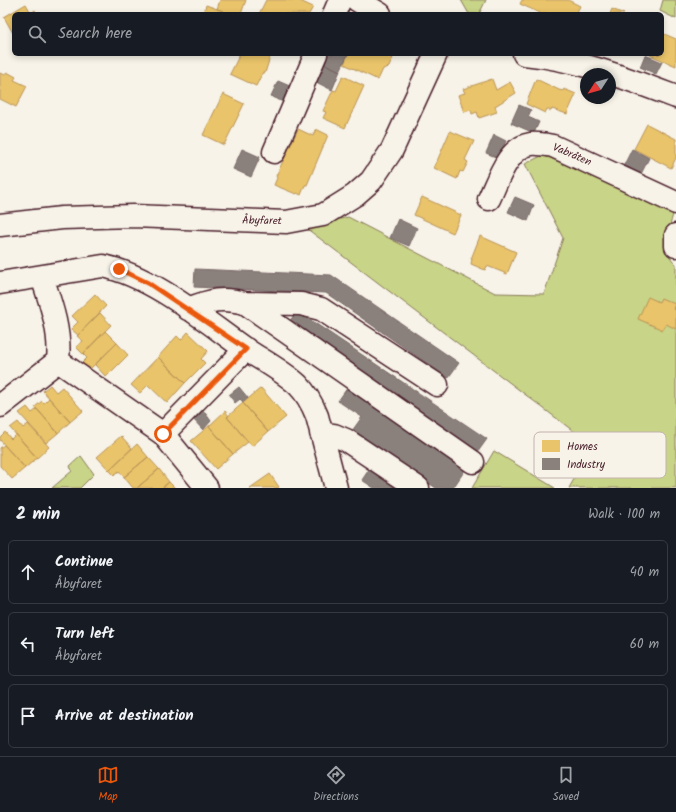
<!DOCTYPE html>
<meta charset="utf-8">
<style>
:root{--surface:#171b24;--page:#20242c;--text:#f1f3f6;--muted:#9ea1a6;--line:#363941;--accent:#ea580c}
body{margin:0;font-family:Kalam,sans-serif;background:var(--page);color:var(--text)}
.compass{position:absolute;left:580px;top:68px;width:36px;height:36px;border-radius:50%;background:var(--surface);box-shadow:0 2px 6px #0003;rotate:234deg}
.stop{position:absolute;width:12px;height:12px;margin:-9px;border:3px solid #ea580c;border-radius:50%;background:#fff}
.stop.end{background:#ea580c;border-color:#fff;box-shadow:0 1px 4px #0008}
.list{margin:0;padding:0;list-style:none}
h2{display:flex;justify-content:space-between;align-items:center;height:52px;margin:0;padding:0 16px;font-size:17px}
h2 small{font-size:13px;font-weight:400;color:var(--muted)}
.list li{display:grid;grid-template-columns:26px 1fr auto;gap:12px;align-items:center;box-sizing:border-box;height:64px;margin:0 8px 8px;padding:0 8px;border:1px solid var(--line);border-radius:6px}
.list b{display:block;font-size:15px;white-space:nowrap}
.list p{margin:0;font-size:13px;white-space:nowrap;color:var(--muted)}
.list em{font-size:13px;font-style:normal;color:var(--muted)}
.icon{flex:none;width:22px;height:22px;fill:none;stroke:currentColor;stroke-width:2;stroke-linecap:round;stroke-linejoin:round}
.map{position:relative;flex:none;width:676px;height:488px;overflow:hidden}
.search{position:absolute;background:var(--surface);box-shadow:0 2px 6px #0003;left:12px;right:12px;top:12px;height:44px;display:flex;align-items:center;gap:10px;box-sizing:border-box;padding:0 14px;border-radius:6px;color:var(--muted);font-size:15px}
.sheet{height:268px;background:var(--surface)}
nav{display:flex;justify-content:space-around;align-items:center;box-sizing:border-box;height:56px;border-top:1px solid var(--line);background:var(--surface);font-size:11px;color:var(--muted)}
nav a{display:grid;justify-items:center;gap:2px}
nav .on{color:var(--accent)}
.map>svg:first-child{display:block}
.green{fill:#c8d487;stroke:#897a59}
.homes{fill:#e9c46a;stroke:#b99257}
.industry{fill:#8a817c;stroke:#776464}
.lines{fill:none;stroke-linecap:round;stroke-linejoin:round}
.minor-casing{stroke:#4a1f2b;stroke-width:25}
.minor{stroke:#f7f3e8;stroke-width:22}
.route{stroke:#ea580c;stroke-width:5}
.labels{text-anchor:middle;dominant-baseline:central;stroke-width:4;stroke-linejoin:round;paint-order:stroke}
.street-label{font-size:11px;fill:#4a1f2b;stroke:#f7f3e8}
.key{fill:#f7f3e8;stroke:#c3b3af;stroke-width:1}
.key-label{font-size:11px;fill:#4a1f2b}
</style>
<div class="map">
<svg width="676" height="488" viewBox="0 0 676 488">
<rect width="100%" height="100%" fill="#f7f3e8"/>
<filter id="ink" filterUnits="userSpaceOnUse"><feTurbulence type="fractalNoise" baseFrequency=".025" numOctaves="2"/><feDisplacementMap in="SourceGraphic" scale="8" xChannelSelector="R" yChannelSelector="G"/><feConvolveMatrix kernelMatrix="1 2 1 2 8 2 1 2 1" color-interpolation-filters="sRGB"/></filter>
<g filter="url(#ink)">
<!-- green -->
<path class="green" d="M461,0H486L479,14H469Z
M663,0H676V19L660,11Z
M543,155L674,210C670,228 660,250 676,264V488H569L593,446L306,228L348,217L495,293L544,294L563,238L525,164Z
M494,451L499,454L555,488H472Z
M81,456L94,474L80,488H52L72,471L70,466Z"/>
<!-- homes -->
<path class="homes" d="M220,0H246L241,14H222L223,11L217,9Z
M266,0H298L313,7L309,14H259Z
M522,0H568L580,6L576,14H542L520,4Z
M26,4L31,13L35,10L37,14H14V35L4,17Z
M206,5L223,11L222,14H203Z
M612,9L624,14H610Z
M662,33L676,39V66L650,55L662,54Z
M240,54H271L265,73L263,72L256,86L230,74Z
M348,54H391L394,55L389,67L383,69L378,80L344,64Z
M7,72L16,77L14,80L27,86L16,107L0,99V73L5,75Z
M343,76L364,86L345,128L323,118L326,112L323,111L333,90L336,91Z
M492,79L496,90L510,82L516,93L495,106L497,112L479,118L477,112L472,114L471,110L464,112L458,95L465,93L463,89Z
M536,79L559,90L563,91L564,89L576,94L567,114L552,109L551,111L547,109L545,113L526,104Z
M223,94L244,104L224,145L203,135Z
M647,124L676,139V158L671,168L634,149Z
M298,129L313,136L316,129L328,135L307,185H305L301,195L297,193L296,194L274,185L277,178L276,176Z
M450,131L474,141L465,160L468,162L463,172L460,171L457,179L434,168Z
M422,197L461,215L453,233L414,215Z
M480,236L516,252L507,274L487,266L485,270L471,264L472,259H471Z
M95,294L106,306L78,335L71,329L78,322L72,316Z
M648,297L659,302L661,298L675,304L673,309L676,310V329L666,324L663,330L638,319Z
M100,313L111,325L83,354L76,347L83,341L77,336Z
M105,331L117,343L89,370L82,363L87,358L83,354Z
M188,332L208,351L201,359L205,363L185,383L158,357L177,336L181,340Z
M117,343L128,355L106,377L95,365Z
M158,357L185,383L167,403L148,385L140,393L131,385Z
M50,385L56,392L62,387L83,411L70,422L43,391Z
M261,388L286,417L268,432L243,403Z
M49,398L70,422L58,433L35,407L42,401L44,403Z
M243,403L268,432L252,446L227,417Z
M27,407L32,413L37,409L58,433L46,443L19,413Z
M225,411L229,416L227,417L248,442L233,454L209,426Z
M18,422L23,428L28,424L49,447L37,458L10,428Z
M209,426L233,454L216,469L191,441Z
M5,432L11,439L16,434L37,458L25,468L0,440V437Z
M121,436L132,448L109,470L97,457Z
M137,444L148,457L124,477L119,471L114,475L109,470Z
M4,445L25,468L12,479L0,466V448Z
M148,457L159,469L137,488H133L124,477Z
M159,469L169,482L162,488H137Z
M270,474L279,487L278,488H250Z
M169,482L175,488H162Z"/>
<!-- industry -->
<path class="industry" d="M327,54H348L340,71L323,63Z
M645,55L662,62L656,74L640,67Z
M323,63L340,71L332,90L314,81Z
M278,81L292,87L285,103L271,96Z
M519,105L531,110L528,117L539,122L534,133L511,123Z
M494,135L506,141L498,158L486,153Z
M242,149L260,157L251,177L233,169Z
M632,149L649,158L641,174L624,165Z
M515,197L534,205L528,221L508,212Z
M398,219L417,228L409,246L390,238Z
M195,269L331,275L459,363L448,378L326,293L194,287Z
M297,311L487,439L477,453L287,325Z
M239,387L248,398L243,402L240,399L235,403L229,395Z
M348,387L467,467L453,488H436L352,431L362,417L338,401Z
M203,410L211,421L203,430L193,419Z
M372,465L406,488H374L362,480Z"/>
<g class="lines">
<!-- minor casing -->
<g class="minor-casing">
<path id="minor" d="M357,0L380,14
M334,14L340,0
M524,54C577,59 626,78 676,97
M274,152L316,54
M489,199C498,180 508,147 531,144C538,143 547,145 553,146L676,203
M0,225L62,218L133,216L286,222L323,215L355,195L371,181L392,150L436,54
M676,235V246
M42,277C51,304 61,332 58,361L163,434L207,488
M0,283L103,266C152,276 204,320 245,349C262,360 283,371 298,385C306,393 313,406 317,416L336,488
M245,303L301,304L321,309L437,385
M188,309C210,300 222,297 245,303L473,462
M0,406L58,361
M321,433L334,435L346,440L418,488
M163,434L246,349"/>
</g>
<!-- minor -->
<use href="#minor" class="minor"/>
</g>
</g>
<g class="lines" filter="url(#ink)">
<!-- route -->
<path class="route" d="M119,269L148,283L246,349L163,434"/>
</g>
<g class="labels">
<!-- street labels -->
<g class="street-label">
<text transform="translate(572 155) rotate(23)">Vabråten</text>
<text transform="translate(262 221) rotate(1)">Åbyfaret</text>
</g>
</g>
<!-- legend -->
<rect x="534" y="432" width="132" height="46" rx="6" class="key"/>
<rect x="542" y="440" width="18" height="12" fill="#e9c46a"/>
<rect x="542" y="458" width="18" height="12" fill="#8a817c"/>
<g class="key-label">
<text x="567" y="450">Homes</text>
<text x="567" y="468">Industry</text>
</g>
</svg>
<svg class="compass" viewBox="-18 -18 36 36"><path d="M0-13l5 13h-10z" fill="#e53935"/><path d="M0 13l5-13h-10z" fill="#9ea1a6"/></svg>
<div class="stop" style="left:163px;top:434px"></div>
<div class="stop end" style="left:119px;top:269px"></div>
<div class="search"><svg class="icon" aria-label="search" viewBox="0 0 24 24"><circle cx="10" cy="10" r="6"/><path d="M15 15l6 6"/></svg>Search here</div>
</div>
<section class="sheet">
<h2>2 min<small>Walk · 100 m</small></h2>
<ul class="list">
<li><svg class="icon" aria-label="ahead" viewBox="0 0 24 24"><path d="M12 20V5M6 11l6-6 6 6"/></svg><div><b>Continue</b><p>Åbyfaret</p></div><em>40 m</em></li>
<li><svg class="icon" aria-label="left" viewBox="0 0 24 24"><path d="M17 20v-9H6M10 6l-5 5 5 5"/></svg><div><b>Turn left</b><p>Åbyfaret</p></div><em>60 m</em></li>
<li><svg class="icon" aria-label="arrive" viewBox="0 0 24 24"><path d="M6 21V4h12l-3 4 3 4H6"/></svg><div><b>Arrive at destination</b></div></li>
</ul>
</section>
<nav>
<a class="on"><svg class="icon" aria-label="map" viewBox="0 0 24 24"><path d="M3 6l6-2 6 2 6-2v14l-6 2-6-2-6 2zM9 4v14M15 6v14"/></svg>Map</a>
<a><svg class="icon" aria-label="directions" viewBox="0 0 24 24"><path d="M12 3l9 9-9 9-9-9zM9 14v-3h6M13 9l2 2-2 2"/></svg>Directions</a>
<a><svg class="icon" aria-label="saved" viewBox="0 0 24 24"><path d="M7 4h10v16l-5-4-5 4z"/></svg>Saved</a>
</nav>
